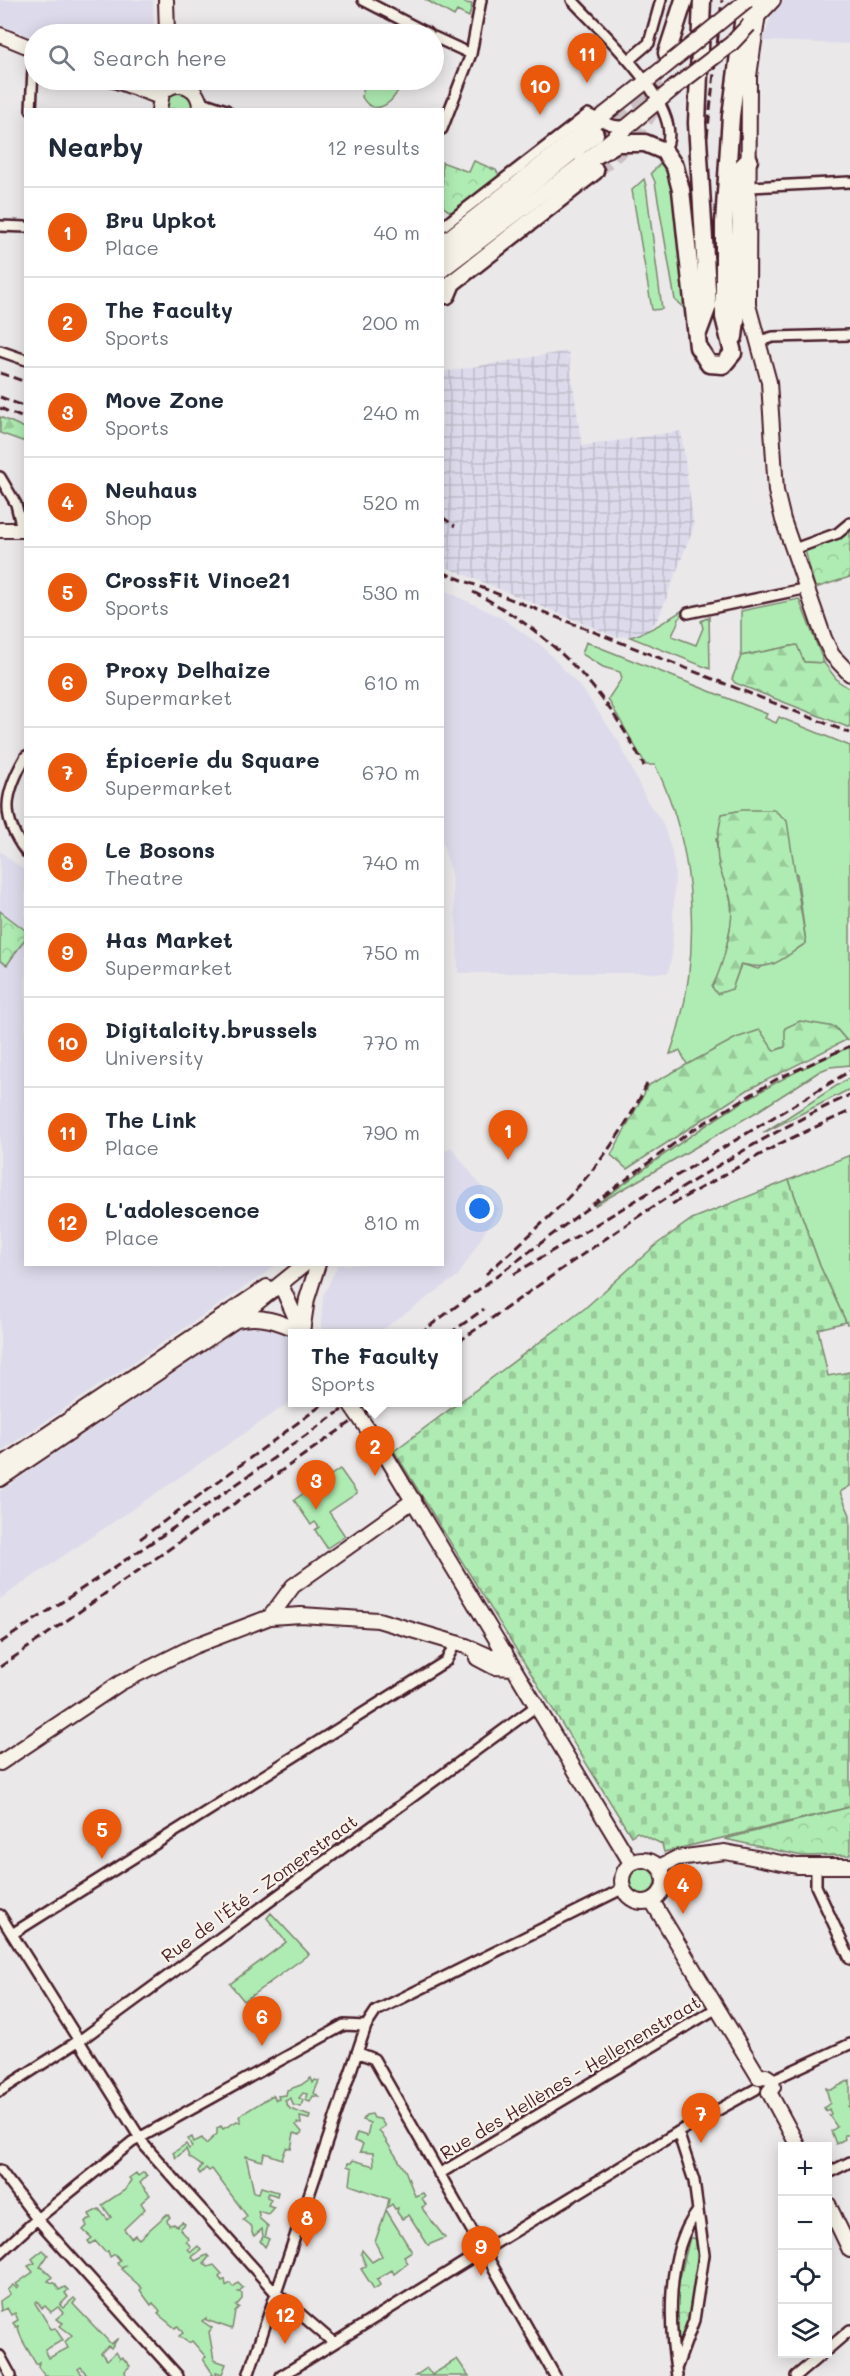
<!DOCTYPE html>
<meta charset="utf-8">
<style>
:root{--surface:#fff;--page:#f6f6f7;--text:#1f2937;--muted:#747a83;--line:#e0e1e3;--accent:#ea580c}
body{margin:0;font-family:Mali,sans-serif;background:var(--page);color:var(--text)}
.controls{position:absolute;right:18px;bottom:18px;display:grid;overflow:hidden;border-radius:0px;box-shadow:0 3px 15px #0003}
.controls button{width:54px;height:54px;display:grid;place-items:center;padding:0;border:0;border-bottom:2px solid var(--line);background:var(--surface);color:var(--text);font:30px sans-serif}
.you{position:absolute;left:480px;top:1209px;width:21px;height:21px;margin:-15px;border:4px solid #fff;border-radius:50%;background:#1a73e8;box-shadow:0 0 0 9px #1a73e833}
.badge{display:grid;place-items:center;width:39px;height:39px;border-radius:50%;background:var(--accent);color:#fff;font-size:20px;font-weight:700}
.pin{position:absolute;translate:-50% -50px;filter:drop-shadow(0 2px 3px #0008)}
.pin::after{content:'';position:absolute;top:32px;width:21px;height:18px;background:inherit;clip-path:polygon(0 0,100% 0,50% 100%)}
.popup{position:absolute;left:288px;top:1329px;width:174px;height:78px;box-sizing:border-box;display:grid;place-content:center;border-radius:0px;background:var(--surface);filter:drop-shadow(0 2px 4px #0005);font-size:20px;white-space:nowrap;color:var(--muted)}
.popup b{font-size:22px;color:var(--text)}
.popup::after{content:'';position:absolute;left:50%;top:100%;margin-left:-12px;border:12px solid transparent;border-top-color:var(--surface)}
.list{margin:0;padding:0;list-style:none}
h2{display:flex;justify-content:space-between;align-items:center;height:78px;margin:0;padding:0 24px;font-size:26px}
h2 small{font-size:20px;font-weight:400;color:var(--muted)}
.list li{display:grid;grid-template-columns:39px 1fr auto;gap:18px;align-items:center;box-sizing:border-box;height:90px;padding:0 24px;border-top:2px solid var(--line)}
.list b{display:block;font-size:22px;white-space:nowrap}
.list p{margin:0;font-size:20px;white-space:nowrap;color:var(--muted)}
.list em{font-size:20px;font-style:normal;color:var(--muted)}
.icon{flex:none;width:33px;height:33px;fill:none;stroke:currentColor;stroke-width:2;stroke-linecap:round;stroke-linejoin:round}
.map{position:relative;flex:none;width:850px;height:2376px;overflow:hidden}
.search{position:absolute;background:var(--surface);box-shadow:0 3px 15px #0003;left:24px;top:24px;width:420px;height:66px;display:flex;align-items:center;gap:15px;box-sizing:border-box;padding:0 21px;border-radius:33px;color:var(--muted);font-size:22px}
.panel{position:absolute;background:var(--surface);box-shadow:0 3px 15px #0003;left:24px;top:108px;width:420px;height:1158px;border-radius:0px}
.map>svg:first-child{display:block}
.built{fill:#dddbeb}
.industrial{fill:url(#industrial-grid)}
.green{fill:#afecb3;stroke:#7c866f;stroke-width:1.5;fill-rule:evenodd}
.forest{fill:url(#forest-firs);stroke:#7c866f;stroke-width:1.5}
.cemetery{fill:url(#cemetery-stones);stroke:#7c866f;stroke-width:1.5}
.park{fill:url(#park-crowns);stroke:#7c866f;stroke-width:1.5}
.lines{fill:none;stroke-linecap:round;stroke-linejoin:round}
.highway-tunnel{stroke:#cbc0c3;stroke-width:16;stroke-dasharray:16 8;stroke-linecap:butt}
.street-casing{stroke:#4a1f2b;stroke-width:14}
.secondary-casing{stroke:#4a1f2b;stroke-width:18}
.highway-casing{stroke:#4a1f2b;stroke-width:21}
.street{stroke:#f7f3e8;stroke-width:9}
.secondary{stroke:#f7f3e8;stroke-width:14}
.highway{stroke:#f7f3e8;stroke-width:16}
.rail{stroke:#4a1f2b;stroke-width:3;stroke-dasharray:9 4.5;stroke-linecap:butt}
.secondary-bridge-casing{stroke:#4a1f2b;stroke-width:18;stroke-linecap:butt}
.secondary-bridge{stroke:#f7f3e8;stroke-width:14}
.labels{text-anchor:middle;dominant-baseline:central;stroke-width:4.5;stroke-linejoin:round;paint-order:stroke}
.street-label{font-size:18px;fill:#4a1f2b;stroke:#f7f3e8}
</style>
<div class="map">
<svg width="850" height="2376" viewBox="0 0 850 2376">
<defs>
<pattern id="industrial-grid" width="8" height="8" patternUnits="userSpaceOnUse" patternTransform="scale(1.5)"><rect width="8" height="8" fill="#dddbeb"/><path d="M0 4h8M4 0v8" fill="none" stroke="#bfbcca"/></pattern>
<pattern id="forest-firs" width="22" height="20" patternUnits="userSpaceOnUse" patternTransform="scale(1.5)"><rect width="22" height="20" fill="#afecb3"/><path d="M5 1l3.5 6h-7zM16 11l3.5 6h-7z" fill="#98ca9a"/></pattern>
<pattern id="cemetery-stones" width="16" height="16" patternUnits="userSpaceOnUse" patternTransform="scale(1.5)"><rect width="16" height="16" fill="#afecb3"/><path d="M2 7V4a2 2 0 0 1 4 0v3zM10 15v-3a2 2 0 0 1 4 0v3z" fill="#98ca9a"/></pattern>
<pattern id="park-crowns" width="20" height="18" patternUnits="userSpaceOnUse" patternTransform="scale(1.5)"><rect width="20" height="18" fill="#afecb3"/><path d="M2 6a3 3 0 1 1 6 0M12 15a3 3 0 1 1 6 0" fill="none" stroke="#98ca9a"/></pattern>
</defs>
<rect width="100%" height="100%" fill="#ebe8e9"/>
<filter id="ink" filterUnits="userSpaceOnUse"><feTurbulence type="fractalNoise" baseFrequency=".0167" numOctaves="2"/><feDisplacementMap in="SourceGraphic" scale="12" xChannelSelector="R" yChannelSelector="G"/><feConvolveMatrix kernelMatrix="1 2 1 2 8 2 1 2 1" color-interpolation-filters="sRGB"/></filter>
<g filter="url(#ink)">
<!-- built -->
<path class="built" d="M0,0H153L154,34H34V38L0,25Z
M783,0H850V44L763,41L774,7Z
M442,589L502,618L542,646L584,691L619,742L647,801L662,822L672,851L675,873L672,955L668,973H458L457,930L451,874L442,840Z
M0,851L25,871L26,1264L275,1265L263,1275L0,1452Z
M451,1147L499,1209L458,1276L378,1333H325L321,1325L323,1296L338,1265L442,1264L443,1152Z
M250,1322L284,1332L292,1345V1401L0,1599V1491Z"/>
<!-- industrial -->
<path class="industrial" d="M568,351L582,446L681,431L694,526L659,617L649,630L638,635L616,637L443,566L442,372Z"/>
<!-- green -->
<path class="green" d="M426,0H465V3L472,4L469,17L457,11L454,16Z
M365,80H401C399,99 375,121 362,97Z
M175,91L186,92L193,99L194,109H166L167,98Z
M663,161L673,181L686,310L675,300L655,182L651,173Z
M644,179L646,186L662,309L652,310L632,190Z
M799,599L824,663L804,662L796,645L741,656V611Z
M683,610L672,636L696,645L703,628L701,621L709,617L710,669L630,637C648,633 667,620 683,610Z
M586,642L767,714L765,718L776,723L779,717L850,746V1039L846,1040L835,1027L774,1051L705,1057L688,1066L680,1051L670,1054C703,963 698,851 655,765H646L608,699L622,678L620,672L603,667L582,654ZM716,839L797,874L806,943L758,969L741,964L732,989L712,987L722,969L732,919L731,901L719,865Z
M850,1047V1065L830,1067L820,1071L758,1111L594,1206C674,1146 756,1085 850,1047Z
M850,1077V1089L763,1133Z
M850,1155V1323L847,1324L820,1266L789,1180Z
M340,1469L357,1493L329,1512L345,1536L327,1548L315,1530L319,1527L315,1522L311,1525L294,1500Z
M629 1881a13 13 0 1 1 26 0a13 13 0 1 1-26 0Z
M271,1913L309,1954L244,2001L230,1984L286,1942L267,1918Z
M311,2078L313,2083L315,2080L319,2081L314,2093L319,2097L313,2096L310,2102L305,2100L307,2094L303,2093L299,2098L303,2100L301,2107L293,2105L291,2098L285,2101L290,2109L310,2116L309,2119L300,2117L301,2124L297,2123L296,2125L302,2132L300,2135L294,2133L291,2149L286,2148L282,2159L265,2153L262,2161L246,2156L254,2192L259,2193L261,2187L278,2192L277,2196L269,2193L267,2197L271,2199L268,2205L274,2207L268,2214L258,2211L260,2219L268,2226L265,2237L269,2239L265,2247L260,2241L263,2237L262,2229L254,2236L252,2233V2227L243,2220L247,2216L212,2169L209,2171L206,2168L200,2174L198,2171L202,2166L189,2157L186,2149L176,2158L173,2153L186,2144L189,2149L192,2147L188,2139L192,2137L194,2142L202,2138L206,2144L217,2134V2128L221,2126L223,2129L237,2121L241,2122L239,2116L273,2095L276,2100L279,2099L278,2096L286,2095L287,2090L301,2085Z
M850,2080V2105L848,2106L850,2108V2135H844L845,2139L836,2144L831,2131L837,2127L829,2115L831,2114L829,2109L826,2111L824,2108L830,2103L826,2088L831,2090Z
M372,2114L374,2118L380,2119L385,2126L379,2130L405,2170L415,2196L423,2193L425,2196L422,2198L426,2205L422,2207L424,2211L445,2238L428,2245L409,2215L402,2219L397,2212L398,2208L395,2209L392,2204L387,2208L389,2199L350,2185L352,2168L347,2166L348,2163H351L353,2160L374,2166L373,2153L360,2152L363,2144L354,2141L357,2133L367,2136L370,2123L362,2120L366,2115Z
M144,2172L147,2176L140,2183L150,2195L141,2203L145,2209L124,2229L131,2238L135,2235L139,2239L167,2214L170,2217L167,2220L169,2225L174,2224L177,2226L182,2222L185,2224L180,2229L189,2239L186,2241L191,2247L188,2249L191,2252L198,2246L201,2250L192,2257L195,2261L207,2255L209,2257L204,2263L208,2267L214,2265L222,2274L219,2277L222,2281L225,2279L226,2286L230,2283L233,2287L238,2283L243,2288L238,2292L242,2293V2299L236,2306L239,2307L235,2311L232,2329L206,2320V2318L202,2321L212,2328L209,2332L214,2360L226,2364L222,2374L216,2372L217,2376H211L213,2374L203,2359L206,2357L192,2341L189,2343L179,2336L183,2333L178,2326L175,2328L158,2314L160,2312L153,2303L151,2305L140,2290L142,2288L121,2269L126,2265L121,2267L117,2263L120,2260L115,2254L110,2257L108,2251L105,2252L95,2241L90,2244L88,2241L92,2238L83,2230L87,2226L85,2222L92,2219L89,2214L99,2209L108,2220L111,2217L102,2205L125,2190L131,2180L129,2178L136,2173L138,2176Z
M386,2210L412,2252L404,2257L408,2263L394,2274L392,2270L377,2279L380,2285L374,2289L361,2269L366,2266L361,2254L362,2250L372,2262L382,2256L375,2242Z
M43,2250L48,2255L40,2267L43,2268L52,2277L48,2281L56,2284L59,2290L65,2287L68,2290L65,2293L68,2297L60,2305L63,2308L74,2298L76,2300L73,2304C86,2318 98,2330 111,2344L118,2338L111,2348L108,2346L101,2353L107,2360L116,2352L120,2359L122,2357L130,2366L125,2371L126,2376H84L86,2374L81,2367L78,2369L83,2376H45L38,2367L39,2362L36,2364C29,2351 19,2338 18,2326L16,2327L13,2323L18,2320L15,2313L11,2315L7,2308L1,2311L0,2301L10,2294L7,2290L13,2285L17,2289L19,2287L16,2284L33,2272L28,2266L35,2263L32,2259ZM37,2301L42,2308L45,2306L51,2312L58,2307L63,2313L56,2319L63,2323L60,2326L72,2335L65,2342L68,2348L49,2358L45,2350L63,2340L55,2328L51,2329L35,2303Z"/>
<!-- forest -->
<path class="forest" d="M0,417L25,428V442L0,433Z
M797,645L804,662L824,663L838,681L850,689V728L735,683L732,679L741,656Z
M742,810H774L787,821L806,943C780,960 773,972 741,964L732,989L717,994L712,987C722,969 735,922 731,901C729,889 722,878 719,866C715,848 718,832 722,814Z
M800,1021L835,1027L846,1040L749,1089L627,1169L611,1155L649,1085L736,1038L760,1030L774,1051L785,1047V1028Z"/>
<!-- cemetery -->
<path class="cemetery" d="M789,1180L820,1266L846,1322L818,1329L828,1376L850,1372V1486L840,1492L850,1515V1807L664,1852L662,1844L637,1832L631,1836L394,1451L584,1309L657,1244L692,1219Z"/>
<!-- park -->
<path class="park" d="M474,161L496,170L501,179L454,214L443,207L442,162L469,172Z
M850,529V577L815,588L805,550L842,536Z
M0,911L25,930V939L7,965L0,961Z
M850,1807V1855L802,1856L725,1839Z
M690,2237L696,2239C700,2273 692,2306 683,2339L676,2338L677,2290Z
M457,2359L469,2376H415L427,2368L432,2375Z"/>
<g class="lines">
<!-- highway-tunnel -->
<path class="highway-tunnel" d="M595,134L634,103L656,76
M595,171L629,143L650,113L665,59"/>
<!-- street casing -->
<g class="street-casing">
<path id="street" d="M363,0L429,34
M572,0C598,29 691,111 664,151
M434,37L471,54
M629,60L649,43L661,0
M199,101L226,110
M31,110L34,48
M442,129L471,54L481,0
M750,187L850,182
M0,226L26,227
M442,227L588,114C601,120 612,129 626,125
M759,341L773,337L850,335
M0,351L26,360
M0,477L16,504L22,529
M794,549L838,533L850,523
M688,613L808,588
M26,756C4,794 0,817 26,852
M816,1868V1886L850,1959
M0,1915L145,2146L276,2293L334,2343
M12,1934L446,1661L455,1644
M359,2053L374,2059L479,2243
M772,2080L850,2044
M0,2091L86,2036L535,1707
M0,2170L37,2219L178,2376
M828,2173L850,2162
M439,2174L717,2008
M491,2246L678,2132L756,2089
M0,2253L37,2219L132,2142L344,2025L366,2026
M488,2258L555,2376
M828,2349L850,2330
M0,2356L11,2376
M676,2369L694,2320L704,2255L694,2181L678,2132
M248,2376L366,2026L376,2011L622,1889
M281,2376L476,2255
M677,2376C669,2328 665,2253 697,2212
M796,2376L822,2354"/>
</g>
<!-- secondary casing -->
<g class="secondary-casing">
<path id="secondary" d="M166,0L167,34
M760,0L749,76L748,305L769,382L776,491L783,520L824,638L832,655L850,674
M756,18L773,0
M0,35L34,49
M114,80L160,97
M159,110L162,93C178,77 201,87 200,110
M442,243L662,69
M442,270L583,163L675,87
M0,530H26
M281,1285L302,1332
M237,1320C261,1314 280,1322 302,1332
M302,1332L307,1299L318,1264
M386,1456L631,1863
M0,1466L267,1287
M0,1479L233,1322L305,1264
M270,1617L293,1586L414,1500
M477,1658L494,1667L514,1668
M0,1763L120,1683L194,1646L270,1617L301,1615L378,1620L466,1646L491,1657L505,1652
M622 1881a21 21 0 1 1 42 0a21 21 0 1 1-42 0Z
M659,1867L677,1858L725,1852L797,1866H850
M652,1901L759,2077
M759,2077L766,2076L772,2080L773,2087L769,2092
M769,2092L798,2146
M828,2204L850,2250"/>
</g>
<!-- highway casing -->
<g class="highway-casing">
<path id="highway" d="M667,53L684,0
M583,163L617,143H645L664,151L675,167L681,190L698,347L709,364L723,365L733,353L724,317V223L731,116L746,0
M442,254L595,134
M447,295L452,283L595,171
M698,333L708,306L697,123L702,0
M734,337L738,303L742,167L749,160"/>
</g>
<!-- street -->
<use href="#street" class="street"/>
<!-- secondary -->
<use href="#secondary" class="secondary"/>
<!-- highway -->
<use href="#highway" class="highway"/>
<!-- rail -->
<path class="rail" d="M707,137L722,0
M0,373L26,382
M0,397L26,407
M0,408L26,419
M442,517L455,526
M442,572L850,733
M473,592C550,631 606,690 644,766
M672,1204L781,1143L850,1111
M486,1274C555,1213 606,1169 647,1084
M514,1274L850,1071
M419,1334L691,1131L777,1079L850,1046
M449,1334L484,1309
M458,1342C584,1254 709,1160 850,1095
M140,1539L326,1402
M0,1643L193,1515L353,1402
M0,1667L380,1402"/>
<!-- secondary-bridge casing -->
<g class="secondary-bridge-casing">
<path id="secondary-bridge" d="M662,69L747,0
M675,87L731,44L749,25
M349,1402L386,1456"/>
</g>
<!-- secondary-bridge -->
<use href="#secondary-bridge" class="secondary-bridge"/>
</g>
</g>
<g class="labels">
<!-- street labels -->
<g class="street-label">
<text transform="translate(259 1888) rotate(-36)">Rue de l'Été - Zomerstraat</text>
<text transform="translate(570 2077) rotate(-31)">Rue des Hellènes - Hellenenstraat</text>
</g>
</g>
</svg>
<div class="controls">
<button>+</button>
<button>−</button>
<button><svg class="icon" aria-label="locate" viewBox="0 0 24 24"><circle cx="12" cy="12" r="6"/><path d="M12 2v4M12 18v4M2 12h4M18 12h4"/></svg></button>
<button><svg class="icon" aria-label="layers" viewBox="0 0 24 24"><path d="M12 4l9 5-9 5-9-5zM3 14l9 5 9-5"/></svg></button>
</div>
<div class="you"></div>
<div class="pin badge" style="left:508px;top:1160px">1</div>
<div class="pin badge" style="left:375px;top:1476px">2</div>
<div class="popup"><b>The Faculty</b>Sports</div>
<div class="pin badge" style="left:316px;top:1510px">3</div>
<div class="pin badge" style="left:683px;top:1914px">4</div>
<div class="pin badge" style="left:102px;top:1859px">5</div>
<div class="pin badge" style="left:262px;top:2046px">6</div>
<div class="pin badge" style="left:701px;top:2143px">7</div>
<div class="pin badge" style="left:307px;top:2247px">8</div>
<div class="pin badge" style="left:481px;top:2276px">9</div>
<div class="pin badge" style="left:540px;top:115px">10</div>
<div class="pin badge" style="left:587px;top:83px">11</div>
<div class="pin badge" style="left:285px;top:2344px">12</div>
<div class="search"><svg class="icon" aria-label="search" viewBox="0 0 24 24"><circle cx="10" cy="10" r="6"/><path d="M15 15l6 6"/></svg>Search here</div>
<section class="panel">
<h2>Nearby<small>12 results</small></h2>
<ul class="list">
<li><span class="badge">1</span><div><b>Bru Upkot</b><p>Place</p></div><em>40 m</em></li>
<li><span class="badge">2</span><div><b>The Faculty</b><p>Sports</p></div><em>200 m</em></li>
<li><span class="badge">3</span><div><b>Move Zone</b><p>Sports</p></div><em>240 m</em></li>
<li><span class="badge">4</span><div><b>Neuhaus</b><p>Shop</p></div><em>520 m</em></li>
<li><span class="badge">5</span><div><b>CrossFit Vince21</b><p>Sports</p></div><em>530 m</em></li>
<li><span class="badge">6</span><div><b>Proxy Delhaize</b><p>Supermarket</p></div><em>610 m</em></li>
<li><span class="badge">7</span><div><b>Épicerie du Square</b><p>Supermarket</p></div><em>670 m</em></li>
<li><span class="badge">8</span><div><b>Le Bosons</b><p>Theatre</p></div><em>740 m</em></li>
<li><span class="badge">9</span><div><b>Has Market</b><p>Supermarket</p></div><em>750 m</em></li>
<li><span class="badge">10</span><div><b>Digitalcity.brussels</b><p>University</p></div><em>770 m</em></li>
<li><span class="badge">11</span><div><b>The Link</b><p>Place</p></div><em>790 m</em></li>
<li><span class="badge">12</span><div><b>L'adolescence</b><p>Place</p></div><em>810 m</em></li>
</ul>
</section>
</div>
